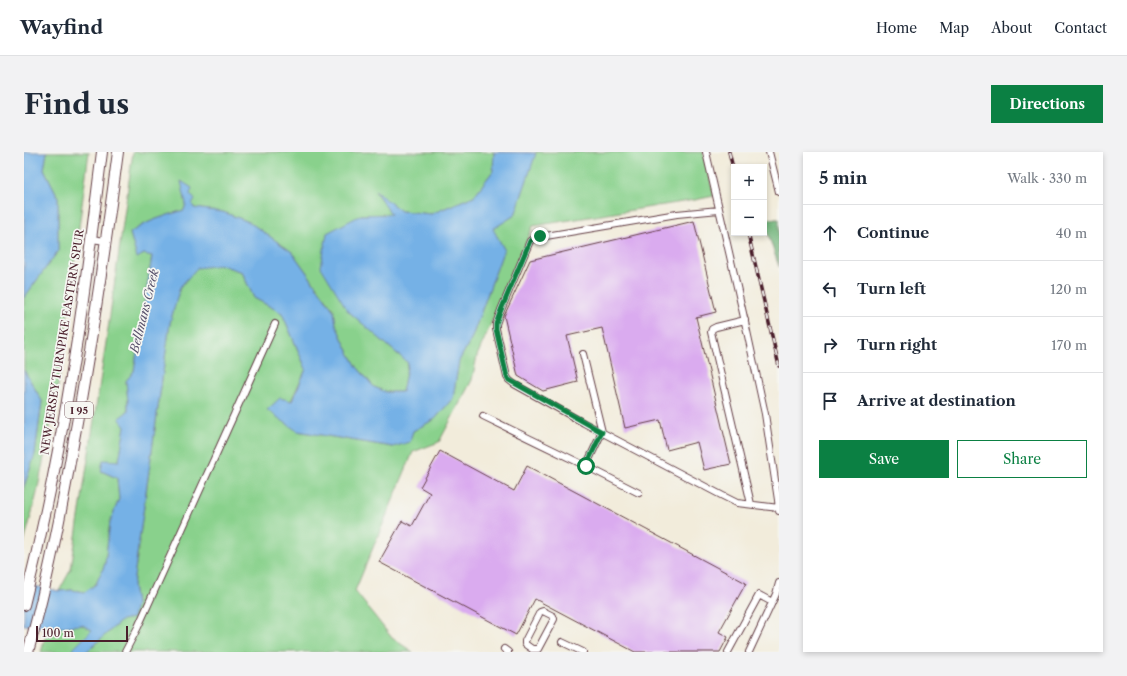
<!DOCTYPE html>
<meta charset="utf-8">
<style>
:root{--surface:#fff;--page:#f2f2f3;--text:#1f2937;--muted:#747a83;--line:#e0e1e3;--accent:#0b8043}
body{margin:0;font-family:"Libre Caslon Text",serif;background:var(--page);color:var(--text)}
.controls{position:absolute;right:12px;top:12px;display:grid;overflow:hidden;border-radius:0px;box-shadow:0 2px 6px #0003}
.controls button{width:36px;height:36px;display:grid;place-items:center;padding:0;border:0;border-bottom:1px solid var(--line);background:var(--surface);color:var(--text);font:20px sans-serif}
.scale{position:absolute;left:12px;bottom:10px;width:92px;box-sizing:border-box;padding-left:4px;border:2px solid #4a1f2b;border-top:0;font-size:11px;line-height:14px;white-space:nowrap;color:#4a1f2b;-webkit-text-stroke:3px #f6f6f2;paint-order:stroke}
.stop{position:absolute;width:12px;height:12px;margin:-9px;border:3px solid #0b8043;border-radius:50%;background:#fff}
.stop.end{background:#0b8043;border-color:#fff;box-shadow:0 1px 4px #0008}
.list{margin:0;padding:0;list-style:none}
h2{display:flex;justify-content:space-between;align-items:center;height:52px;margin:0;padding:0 16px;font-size:17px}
h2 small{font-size:13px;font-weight:400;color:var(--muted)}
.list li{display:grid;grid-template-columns:26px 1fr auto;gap:12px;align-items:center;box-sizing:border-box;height:56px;padding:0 16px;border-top:1px solid var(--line)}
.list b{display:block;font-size:15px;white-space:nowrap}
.list em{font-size:13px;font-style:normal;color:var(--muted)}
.actions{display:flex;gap:8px;padding:12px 16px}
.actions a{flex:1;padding:9px 0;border:1px solid var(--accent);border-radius:0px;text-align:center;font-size:14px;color:var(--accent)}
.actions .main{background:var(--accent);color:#fff}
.icon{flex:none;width:22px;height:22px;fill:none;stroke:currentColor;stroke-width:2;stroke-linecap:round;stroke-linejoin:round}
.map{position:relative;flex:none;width:755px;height:500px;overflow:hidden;border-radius:0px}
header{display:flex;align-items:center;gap:24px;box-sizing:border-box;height:56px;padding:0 20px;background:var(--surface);border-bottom:1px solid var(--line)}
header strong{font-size:19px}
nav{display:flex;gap:22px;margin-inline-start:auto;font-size:14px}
.intro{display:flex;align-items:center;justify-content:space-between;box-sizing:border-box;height:96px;padding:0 24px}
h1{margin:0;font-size:28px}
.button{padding:10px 18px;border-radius:0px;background:var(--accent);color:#fff;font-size:14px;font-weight:700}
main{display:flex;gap:24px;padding:0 24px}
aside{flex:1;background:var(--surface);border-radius:0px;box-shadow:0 2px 6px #0003}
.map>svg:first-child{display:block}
.green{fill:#89d18c;stroke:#6a785c}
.forest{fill:#6eb378;stroke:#5c6952}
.water{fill:#74b1e6;stroke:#5f6888}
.building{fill:#daabef}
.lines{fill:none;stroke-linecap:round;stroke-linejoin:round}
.minor-casing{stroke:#633e45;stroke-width:8}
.highway-casing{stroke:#633e45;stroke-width:12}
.minor{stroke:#fff;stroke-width:6}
.highway{stroke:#fff;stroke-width:10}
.rail-casing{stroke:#4a1f2b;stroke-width:3.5}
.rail{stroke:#f6f6f2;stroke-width:2;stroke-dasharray:6;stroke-linecap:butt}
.route{stroke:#0b8043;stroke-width:5}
.labels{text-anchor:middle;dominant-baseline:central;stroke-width:3.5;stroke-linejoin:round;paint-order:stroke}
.shield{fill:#f6f6f2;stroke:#7e6067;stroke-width:1}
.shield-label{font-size:10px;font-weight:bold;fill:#4a1f2b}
.street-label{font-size:11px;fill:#4a1f2b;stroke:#f6f6f2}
.water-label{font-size:12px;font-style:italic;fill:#59526c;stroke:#f6f6f2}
</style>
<header>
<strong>Wayfind</strong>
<nav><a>Home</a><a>Map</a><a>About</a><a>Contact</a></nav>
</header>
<div class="intro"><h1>Find us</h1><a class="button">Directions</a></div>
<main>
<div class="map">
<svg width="755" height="500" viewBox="0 0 755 500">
<rect width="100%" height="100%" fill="#f6f6f2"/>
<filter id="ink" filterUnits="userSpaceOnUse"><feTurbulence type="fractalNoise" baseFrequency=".025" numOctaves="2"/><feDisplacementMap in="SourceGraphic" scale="8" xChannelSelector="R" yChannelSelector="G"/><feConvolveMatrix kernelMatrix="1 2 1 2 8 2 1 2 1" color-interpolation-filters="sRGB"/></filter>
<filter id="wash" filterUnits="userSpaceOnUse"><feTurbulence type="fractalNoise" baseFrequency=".012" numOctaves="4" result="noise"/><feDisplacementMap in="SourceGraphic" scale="16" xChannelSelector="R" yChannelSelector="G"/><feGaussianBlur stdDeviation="0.9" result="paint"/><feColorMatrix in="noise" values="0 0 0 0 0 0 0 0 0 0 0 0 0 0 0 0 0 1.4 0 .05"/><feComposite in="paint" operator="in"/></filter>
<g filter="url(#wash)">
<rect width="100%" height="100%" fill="#f2ecdb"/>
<!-- green -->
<path class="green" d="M23,0H65L34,234L13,341L0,391V335L11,302L18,249L0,218V146L34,99V45L20,17Z
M109,0H470L469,19L450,44L407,62L377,59L352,41L368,62L337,63L324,159L384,211L378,240H362L350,235L333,215L323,197L312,173L310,158L268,100L225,70L199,60L170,56L167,52L166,42L158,29L162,52L160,58C141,64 122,69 106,81L113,105L120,102L128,104L110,219L102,229L104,249V259L95,309L77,319L93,326L95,347L86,370L81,412L72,432L61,440L48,438L35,439L47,417L83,184Z
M512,0H679L690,44L671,48L509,74L453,204L448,228L415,290L389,300L331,439L368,486L389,500H62L98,468L112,452L109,433L146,171L156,135L173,115L197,113L218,120L230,146L258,161L282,217L267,249L273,279L369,295L385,290L389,279L411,267L429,246L435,209L448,185L480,97L468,77L491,63Z
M58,473L68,478L50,496L48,500H17L24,476Z"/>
<!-- forest -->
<path class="forest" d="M740,66L749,67H755V115L740,70Z"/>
<!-- water -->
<path class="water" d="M0,0H23L20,17L34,45V99L0,146Z
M470,0L512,1L491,63L469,77L480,97L448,185L435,209L429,246L411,267L389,279L386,290L369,295L273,279L243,258L256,246L268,249L282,217L258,161L230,146L218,120L197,113L173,116L156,135L146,171L113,403L109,433L112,452L109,466L98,468L62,500H48L50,496L68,478L58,473L24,476L0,473V432L35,439L48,438L61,440L72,432L81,412L86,370L95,347L93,326L77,319L79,308L95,309L101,274L95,266L104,259V249L102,229L110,219L128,104L120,102L113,106L106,81C122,69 141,64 160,58L162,52L157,29L168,36L166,42L171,48L168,52L170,56L199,60L225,70L268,100L310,159L312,173L323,197L333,215L350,235L362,240H378L384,211L324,159L297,115L303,81L337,63L367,62L351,39L377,59L407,62L450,44L469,19Z
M0,218L18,249L11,302L0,335Z"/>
<g id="blocks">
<!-- building -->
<path class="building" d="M670,69L692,160L672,165L707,312L680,318L673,290L643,298L636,268L601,276L578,176L543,184L554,230L519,239L494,224L480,164L506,108Z
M416,299L490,339L503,314L722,431L695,480L704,485L696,500H611L511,447L492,483L355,410L378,369L388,374L406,341L396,335Z"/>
</g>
</g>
<g filter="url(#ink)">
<use href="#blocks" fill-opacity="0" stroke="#633e45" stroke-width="1"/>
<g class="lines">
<!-- minor casing -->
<g class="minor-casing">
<path id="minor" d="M682,0L719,161L741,262L754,348L755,359
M745,0L755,40
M695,58L653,62L510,86L506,89L477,158L472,172V177L483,225L485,228L490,232L560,271L699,344L713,351L755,356
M67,87L82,89
M721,168L692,175L688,177L687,180L727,352
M459,264L562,314L578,280L559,202
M562,314L615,341
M519,459L529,464L530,467L514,497H508L501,492V489L516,460Z
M538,490L559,500
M480,497L484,500
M101,500L114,475L251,172
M704,500L735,443L748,450
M725,500L752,442L755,431"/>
</g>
<!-- highway casing -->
<g class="highway-casing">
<path id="highway" d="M0,453C20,374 36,294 49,213C61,142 69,71 78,0
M4,500C23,432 37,363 49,293C67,196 81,98 94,0"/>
</g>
<!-- minor -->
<use href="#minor" class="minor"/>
<!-- highway -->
<use href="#highway" class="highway"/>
<!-- rail casing -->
<g class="rail-casing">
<path id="rail" d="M705,0L710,20
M724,81L755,214"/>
</g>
<!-- rail -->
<use href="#rail" class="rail"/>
</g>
</g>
<g class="lines" filter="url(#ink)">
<!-- route -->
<path class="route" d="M516,84L510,86L506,89L477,158L472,172V177L483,225L485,228L578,280L562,314"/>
</g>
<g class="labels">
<!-- shield labels -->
<rect class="shield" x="41" y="250" width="28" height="16" rx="3"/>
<g class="shield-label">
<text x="55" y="258">I 95</text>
</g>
<!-- street labels -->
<g class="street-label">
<text transform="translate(38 190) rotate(-81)">NEW JERSEY TURNPIKE EASTERN SPUR</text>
</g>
<!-- water labels -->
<g class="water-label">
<text transform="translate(120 159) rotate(-76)">Bellmans Creek</text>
</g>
</g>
</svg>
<div class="controls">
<button>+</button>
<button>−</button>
</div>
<div class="scale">100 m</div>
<div class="stop" style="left:562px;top:314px"></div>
<div class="stop end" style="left:516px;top:84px"></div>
</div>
<aside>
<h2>5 min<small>Walk · 330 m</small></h2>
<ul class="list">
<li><svg class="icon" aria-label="ahead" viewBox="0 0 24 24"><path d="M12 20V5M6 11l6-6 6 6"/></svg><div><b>Continue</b></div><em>40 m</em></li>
<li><svg class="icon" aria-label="left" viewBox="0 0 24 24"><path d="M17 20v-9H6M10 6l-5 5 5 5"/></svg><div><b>Turn left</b></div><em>120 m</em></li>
<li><svg class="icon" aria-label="right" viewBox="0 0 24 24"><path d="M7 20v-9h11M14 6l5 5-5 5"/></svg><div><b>Turn right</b></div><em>170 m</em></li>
<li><svg class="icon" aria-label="arrive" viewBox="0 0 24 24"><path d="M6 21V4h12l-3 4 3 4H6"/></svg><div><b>Arrive at destination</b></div></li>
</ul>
<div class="actions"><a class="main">Save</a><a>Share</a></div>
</aside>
</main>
